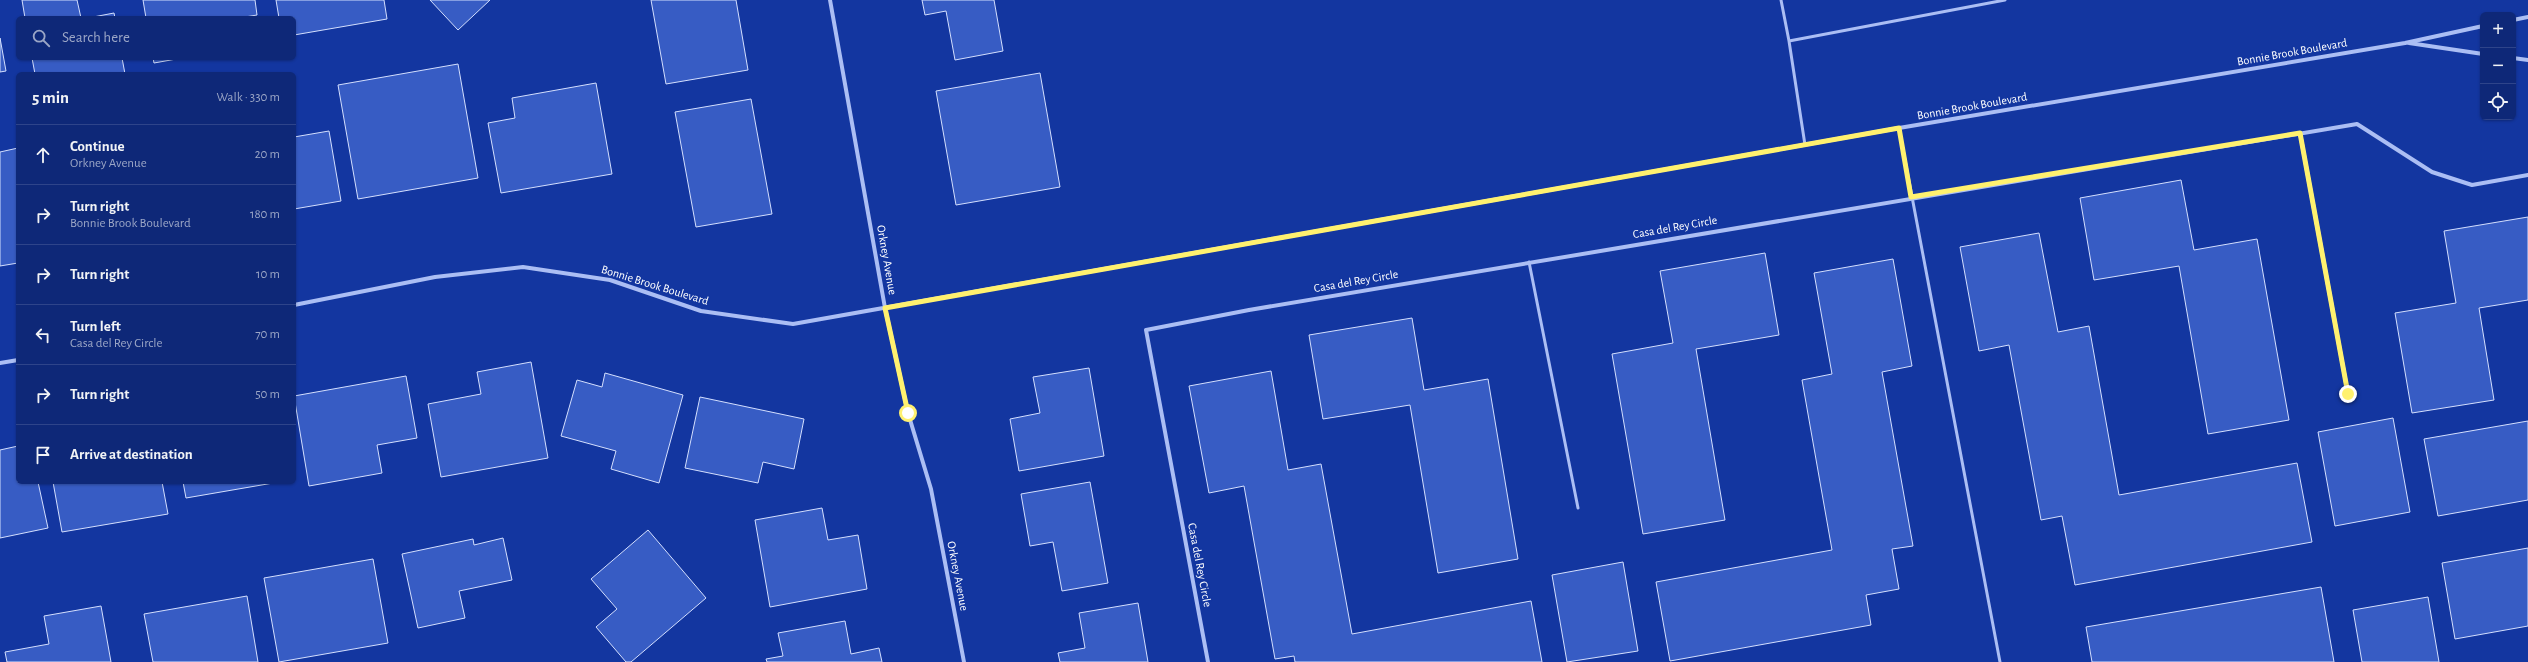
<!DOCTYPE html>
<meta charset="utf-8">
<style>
:root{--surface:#0e2878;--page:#17307d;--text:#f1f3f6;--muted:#9ba6c6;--line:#2e448a}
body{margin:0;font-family:"Alegreya Sans",sans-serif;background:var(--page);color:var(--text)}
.controls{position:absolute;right:12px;top:12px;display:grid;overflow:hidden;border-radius:6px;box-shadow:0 1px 3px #0004}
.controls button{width:36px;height:36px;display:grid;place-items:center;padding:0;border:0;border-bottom:1px solid var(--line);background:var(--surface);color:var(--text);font:20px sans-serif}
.stop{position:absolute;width:12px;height:12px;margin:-9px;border:3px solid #fff16f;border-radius:50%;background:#fff}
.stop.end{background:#fff16f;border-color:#fff;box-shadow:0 1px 4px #0008}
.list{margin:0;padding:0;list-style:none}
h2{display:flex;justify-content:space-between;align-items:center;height:52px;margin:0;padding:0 16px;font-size:17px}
h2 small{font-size:13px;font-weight:400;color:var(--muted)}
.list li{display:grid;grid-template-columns:26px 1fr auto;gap:12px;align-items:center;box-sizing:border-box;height:60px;padding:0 16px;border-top:1px solid var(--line)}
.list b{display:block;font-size:15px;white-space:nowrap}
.list p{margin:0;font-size:13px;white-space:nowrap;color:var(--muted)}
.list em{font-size:13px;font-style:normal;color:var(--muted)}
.icon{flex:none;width:22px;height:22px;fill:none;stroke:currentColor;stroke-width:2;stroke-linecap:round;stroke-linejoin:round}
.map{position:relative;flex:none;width:2528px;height:662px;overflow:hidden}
.search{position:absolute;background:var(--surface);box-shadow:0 1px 3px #0004;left:16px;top:16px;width:280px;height:44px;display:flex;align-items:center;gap:10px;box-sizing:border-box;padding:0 14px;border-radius:6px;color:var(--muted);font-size:15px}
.panel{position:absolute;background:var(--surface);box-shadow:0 1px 3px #0004;left:16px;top:72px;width:280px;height:412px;border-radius:6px}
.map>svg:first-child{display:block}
.building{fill:#375cc4;stroke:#d4dffe}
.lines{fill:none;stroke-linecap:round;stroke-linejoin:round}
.service{stroke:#abbef4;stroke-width:3}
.minor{stroke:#abbef4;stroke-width:4}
.route{stroke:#fff16f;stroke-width:5}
.labels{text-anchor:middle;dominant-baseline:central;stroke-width:3;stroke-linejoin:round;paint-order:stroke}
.street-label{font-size:12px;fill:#fff;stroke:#1336a0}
</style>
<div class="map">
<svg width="2528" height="662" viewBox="0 0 2528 662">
<rect width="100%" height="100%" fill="#1336a0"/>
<!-- building -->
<path class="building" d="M22,0H77L81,18H25Z
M143,0H255L257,15L239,18H146Z
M276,0H384L387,19L294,35V18H279Z
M430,0H490L458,30Z
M651,0H736L748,70L666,84Z
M922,0H994L1003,51L955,60L946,11L925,15Z
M114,13L115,18H88Z
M0,38L6,71L0,72Z
M32,58H122L125,74H35Z
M153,58H182L154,63Z
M458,64L478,178L358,199L338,85Z
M1040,73L1060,187L956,205L936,91Z
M596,83L612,174L501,193L488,123L515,118L512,98Z
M751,99L772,214L696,227L675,112Z
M329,131L341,201L294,209V137Z
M18,148V263L0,266V152Z
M2181,180L2194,250L2257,239L2289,420L2208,434L2179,266L2094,280L2080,198Z
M2528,217V300L2479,308L2494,400L2412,413L2395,313L2456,303L2444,231Z
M2039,233L2058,332L2089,326L2119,495L2297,463L2312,542L2075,585L2062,516L2041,520L2009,345L1979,351L1960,247Z
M1765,253L1779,335L1696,349L1725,520L1643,534L1612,354L1673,343L1660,271Z
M1893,259L1912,366L1882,372L1913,546L1892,549L1899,589L1866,595L1871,625L1670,661L1656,582L1832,550L1802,380L1832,374L1814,273Z
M1412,318L1424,390L1488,379L1518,559L1438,573L1410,405L1323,419L1309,335Z
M531,362L548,458L441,477L428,404L481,394L477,372Z
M1089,368L1104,456L1019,471L1010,419L1040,413L1033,377Z
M1271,371L1288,470L1321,464L1352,634L1531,601L1542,662H1295L1294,656L1275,659L1244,486L1209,493L1189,386Z
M605,373L683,395L659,483L611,469L616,451L561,436L577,380L602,387Z
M406,376L417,438L377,445L382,473L309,486L294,396Z
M700,397L804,419L794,469L763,462L758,483L685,468Z
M2393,418L2410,512L2335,526L2318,432Z
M2528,421V500L2438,516L2424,439Z
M18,446V482H38L48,528L0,538V450Z
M53,482H162L168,514L62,532Z
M183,482H279L186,498Z
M1090,482L1108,583L1062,591L1053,542L1030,546L1021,494Z
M822,508L828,540L858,535L867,589L770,607L755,520Z
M648,530L706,598L631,662H626L596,627L617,609L591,579Z
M503,538L512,580L459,591L465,618L418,628L402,554L473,539L474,545Z
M2528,548V626L2455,639L2442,563Z
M373,559L388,643L279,662L264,578Z
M1623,562L1638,651L1567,662L1552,575Z
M2321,587L2334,662H2092L2086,627Z
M247,596L258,662H153L144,614Z
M2428,597L2439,662H2362L2353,610Z
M1138,603L1148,662H1060L1058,653L1085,648L1079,613Z
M101,606L111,662H7L5,652L49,644L44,616Z
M845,621L851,654L879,648L882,662H767L766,659L783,656L778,633Z"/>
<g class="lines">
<!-- service -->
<path class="service" d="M1781,0L1789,41
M1899,128L2000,662
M1805,145L1789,41L2005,0
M1529,262L1578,508"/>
<!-- minor -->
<path class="minor" d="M830,0L885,308L908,413L931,489L964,662
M2513,20L2528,17
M2409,43L2483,54
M2513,58L2528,60
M2300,133L2348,394
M294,305L435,277L523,267L610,280L701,311L793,324L1899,128L2405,43L2483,26
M0,363L18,360
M1208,662L1146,330L1249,310L2357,124L2432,172L2472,185L2528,175"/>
</g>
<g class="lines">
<!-- route -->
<path class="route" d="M908,413L885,308L1899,128L1911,197L2300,133L2348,394"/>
</g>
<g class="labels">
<!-- street labels -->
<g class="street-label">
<text transform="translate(2292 52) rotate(-10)">Bonnie Brook Boulevard</text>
<text transform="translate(1972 106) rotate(-10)">Bonnie Brook Boulevard</text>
<text transform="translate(1675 227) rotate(-10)">Casa del Rey Circle</text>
<text transform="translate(887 260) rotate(80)">Orkney Avenue</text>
<text transform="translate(1356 281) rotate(-10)">Casa del Rey Circle</text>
<text transform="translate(655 285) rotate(17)">Bonnie Brook Boulevard</text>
<text transform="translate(1200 565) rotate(79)">Casa del Rey Circle</text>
<text transform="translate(958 576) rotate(79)">Orkney Avenue</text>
</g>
</g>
</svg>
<div class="controls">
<button>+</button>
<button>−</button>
<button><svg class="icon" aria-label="locate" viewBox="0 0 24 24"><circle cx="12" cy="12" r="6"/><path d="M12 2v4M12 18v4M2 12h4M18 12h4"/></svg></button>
</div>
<div class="stop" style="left:908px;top:413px"></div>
<div class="stop end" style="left:2348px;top:394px"></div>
<div class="search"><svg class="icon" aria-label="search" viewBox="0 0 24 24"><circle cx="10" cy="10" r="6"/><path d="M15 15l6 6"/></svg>Search here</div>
<section class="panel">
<h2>5 min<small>Walk · 330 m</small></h2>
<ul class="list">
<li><svg class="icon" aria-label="ahead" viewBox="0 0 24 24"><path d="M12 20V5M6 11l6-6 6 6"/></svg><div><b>Continue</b><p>Orkney Avenue</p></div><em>20 m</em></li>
<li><svg class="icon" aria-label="right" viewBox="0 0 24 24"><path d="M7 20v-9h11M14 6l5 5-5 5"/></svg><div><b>Turn right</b><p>Bonnie Brook Boulevard</p></div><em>180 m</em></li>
<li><svg class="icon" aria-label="right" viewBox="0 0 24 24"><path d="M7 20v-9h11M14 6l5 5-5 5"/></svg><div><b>Turn right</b></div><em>10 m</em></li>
<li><svg class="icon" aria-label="left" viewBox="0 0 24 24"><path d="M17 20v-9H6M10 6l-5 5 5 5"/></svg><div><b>Turn left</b><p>Casa del Rey Circle</p></div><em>70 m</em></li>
<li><svg class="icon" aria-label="right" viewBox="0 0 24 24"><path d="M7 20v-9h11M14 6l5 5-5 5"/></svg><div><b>Turn right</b></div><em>50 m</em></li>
<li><svg class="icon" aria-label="arrive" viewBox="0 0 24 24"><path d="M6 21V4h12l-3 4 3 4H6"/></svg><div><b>Arrive at destination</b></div></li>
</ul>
</section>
</div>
